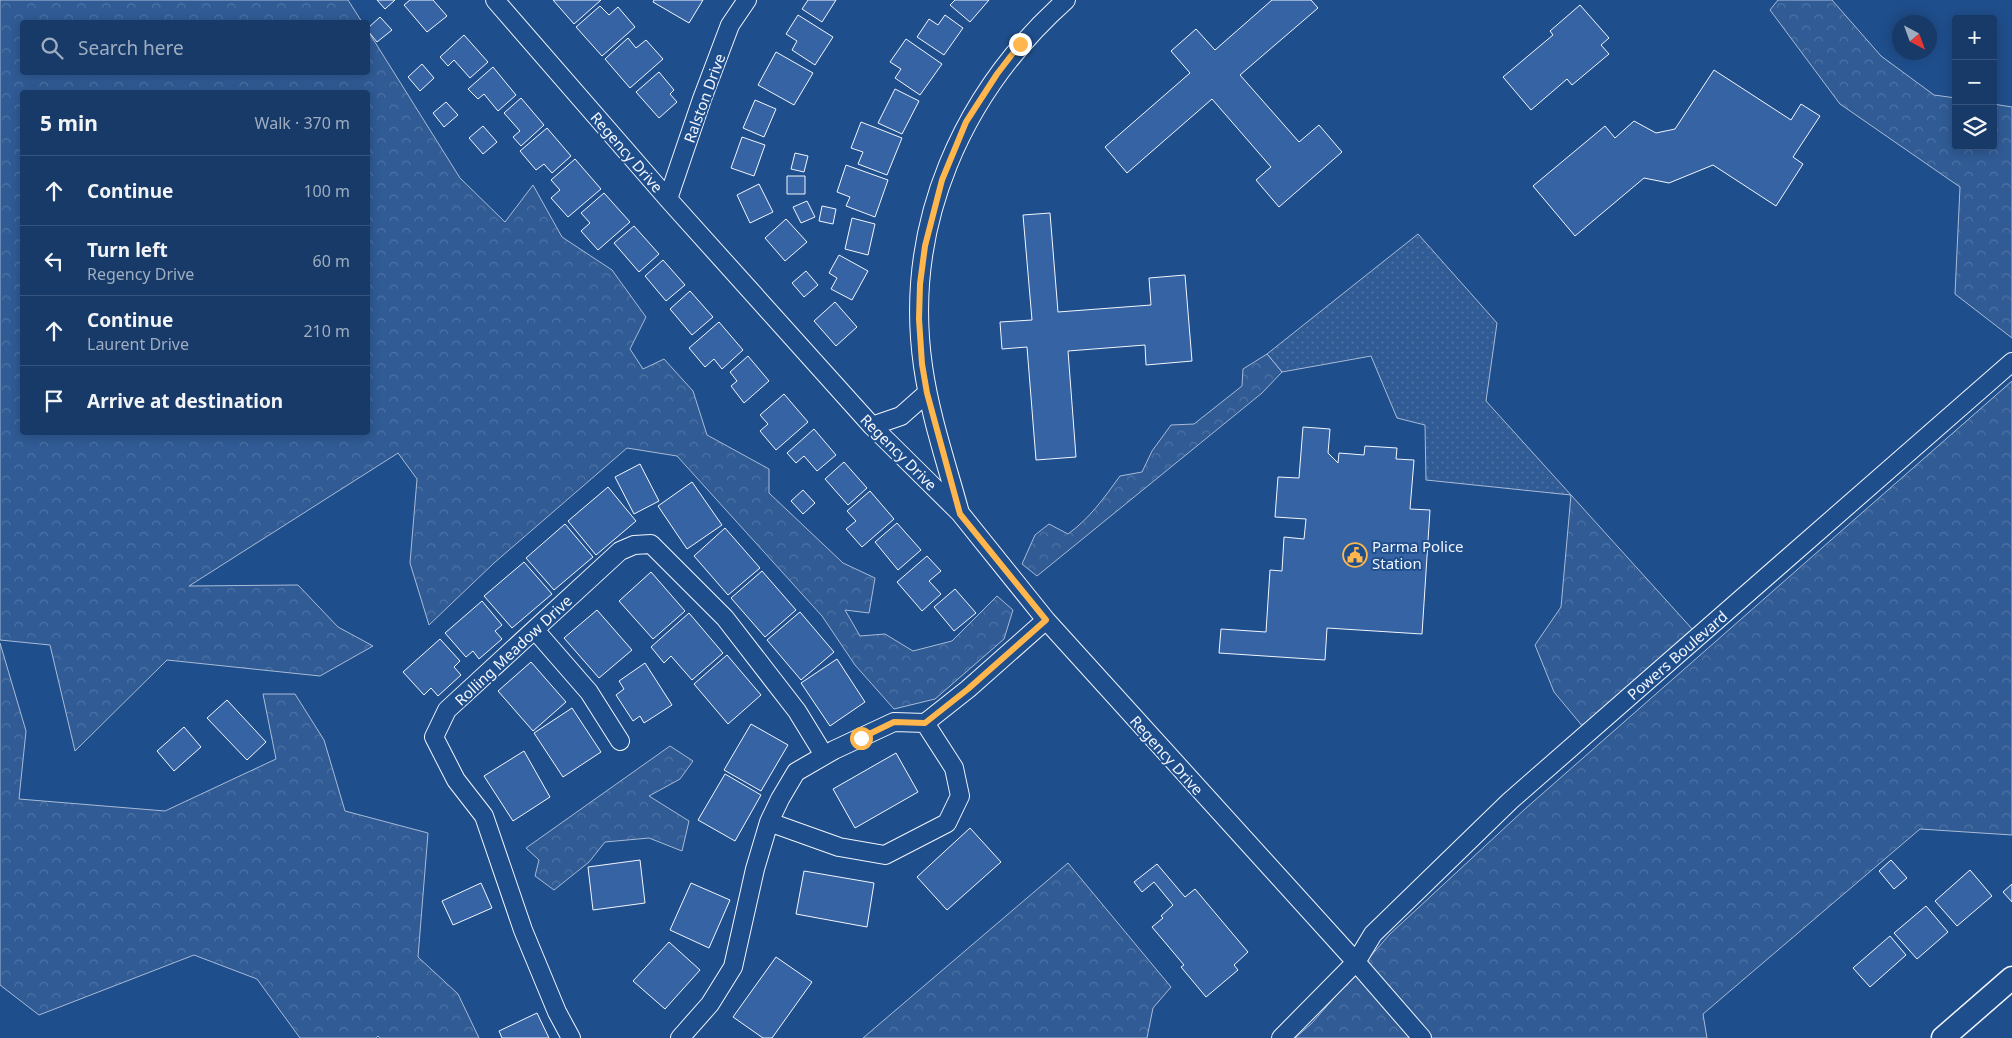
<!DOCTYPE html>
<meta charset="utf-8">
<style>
:root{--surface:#173a69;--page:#244571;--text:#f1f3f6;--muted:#9eadc0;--line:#36547d}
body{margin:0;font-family:"Noto Sans",sans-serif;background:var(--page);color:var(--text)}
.controls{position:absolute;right:15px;top:15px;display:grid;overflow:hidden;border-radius:5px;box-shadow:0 2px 12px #0003}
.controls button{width:45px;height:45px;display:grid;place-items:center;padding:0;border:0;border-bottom:1px solid var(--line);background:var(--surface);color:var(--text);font:25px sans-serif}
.compass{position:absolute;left:1892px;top:15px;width:45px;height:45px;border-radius:50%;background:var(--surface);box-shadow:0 2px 12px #0003;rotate:139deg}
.stop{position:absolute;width:15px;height:15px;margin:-11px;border:4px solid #ffb74d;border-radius:50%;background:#fff}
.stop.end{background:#ffb74d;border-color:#fff;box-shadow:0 1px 5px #0008}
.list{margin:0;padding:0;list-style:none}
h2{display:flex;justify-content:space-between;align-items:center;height:65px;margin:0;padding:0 20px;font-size:21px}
h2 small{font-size:16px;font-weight:400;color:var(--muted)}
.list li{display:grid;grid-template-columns:32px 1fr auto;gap:15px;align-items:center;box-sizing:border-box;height:70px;padding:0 20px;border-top:1px solid var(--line)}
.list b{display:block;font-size:19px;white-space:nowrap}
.list p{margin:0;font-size:16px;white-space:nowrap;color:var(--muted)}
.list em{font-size:16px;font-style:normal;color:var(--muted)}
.icon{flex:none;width:28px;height:28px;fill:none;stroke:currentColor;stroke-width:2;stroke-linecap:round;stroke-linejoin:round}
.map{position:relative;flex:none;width:2012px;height:1038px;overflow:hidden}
.search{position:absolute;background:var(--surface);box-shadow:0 2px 12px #0003;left:20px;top:20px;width:350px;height:55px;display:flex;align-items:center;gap:12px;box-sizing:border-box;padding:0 18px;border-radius:5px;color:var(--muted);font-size:19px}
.panel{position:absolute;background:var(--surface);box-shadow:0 2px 12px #0003;left:20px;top:90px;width:350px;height:345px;border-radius:5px}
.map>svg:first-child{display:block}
.grass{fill:url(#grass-dots);stroke:#a8bbd7}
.forest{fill:url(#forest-crowns);stroke:#a8bbd7;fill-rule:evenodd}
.building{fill:#3563a3;stroke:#f2f6ff}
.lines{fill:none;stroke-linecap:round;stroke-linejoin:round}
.minor-casing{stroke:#f2f6ff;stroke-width:20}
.major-casing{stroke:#f2f6ff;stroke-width:25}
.minor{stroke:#1f4e8c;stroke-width:18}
.major{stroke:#1f4e8c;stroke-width:22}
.route{stroke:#ffb74d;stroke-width:6}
.labels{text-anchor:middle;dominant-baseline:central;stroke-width:4;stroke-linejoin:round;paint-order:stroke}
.street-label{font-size:15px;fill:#f2f6ff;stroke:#1f4e8c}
.poi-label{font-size:15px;fill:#f2f6ff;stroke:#1f4e8c;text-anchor:start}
</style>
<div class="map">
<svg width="2012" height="1038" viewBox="0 0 2012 1038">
<defs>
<pattern id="grass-dots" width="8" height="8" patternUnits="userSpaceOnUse" patternTransform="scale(1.25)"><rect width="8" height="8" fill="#305b95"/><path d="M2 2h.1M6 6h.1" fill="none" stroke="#4e73a5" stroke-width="1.8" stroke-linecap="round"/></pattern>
<pattern id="forest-crowns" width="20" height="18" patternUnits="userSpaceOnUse" patternTransform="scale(1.25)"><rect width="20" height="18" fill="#305b95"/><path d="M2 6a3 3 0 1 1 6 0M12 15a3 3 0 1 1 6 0" fill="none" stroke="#4e73a5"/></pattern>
</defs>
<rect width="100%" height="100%" fill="#1f4e8c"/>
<!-- grass -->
<path class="grass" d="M1418,234L1497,323L1486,401L1571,495L1426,480L1425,425L1397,418L1371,356L1282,372L1267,354Z"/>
<!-- forest -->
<path class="forest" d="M0,0H348L362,22H22V72H368V31L460,178L505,222L533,185L562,237L612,270L646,317L630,349L643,369L664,359L693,391L707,435L769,469V493L843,563L875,578L869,613L845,610L860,636L885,634L913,651L952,641L997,596L1013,610L1004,639L935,699L894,709L855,665L822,616L677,456L627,448L494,563L429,625L410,563L417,479L398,453L189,586L298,585L338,627L373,646L320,676L167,660L75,751L50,645L0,640ZM368,92V432H22V92Z
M1778,0H1832L1881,56L1934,95L1956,98V146H1993V104L2012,107V338L1955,294L1960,187L1840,104L1770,10Z
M1267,354L1282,372L1262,393L1037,576L1022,564L1035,535L1049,524L1068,534C1090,518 1104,498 1120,476L1142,472L1152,451L1171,425L1194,424L1242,386L1243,369Z
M2012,381V835L1920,829L1703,1014L1707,1038H1295L1312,1023L1390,934L1525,809Z
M1571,495L1694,631L1584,728L1554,692L1535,645L1561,607Z
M0,643L26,731L19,799L165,811L276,759L263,694H295L324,740L345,811L428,833L418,957L458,994L479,1038H380L378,1036L376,1038H300L257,979L194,955L39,1015L0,985Z
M670,746L693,761L680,779L649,796L689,821L682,851L649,838L605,842L589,862L554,890L535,876L539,860L526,848Z
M1068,863L1171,987L1153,1008L1147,1038H863Z"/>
<!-- building -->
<path class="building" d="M377,0H395L385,9Z
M410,0H433L447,16L427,32L404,5Z
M553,0H601L574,24Z
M654,0H703L689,23L653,2Z
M808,0H836L822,22L802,9Z
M955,0H989L970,22L950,5Z
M1272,0H1311L1318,8L1240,75L1299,142L1319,125L1342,152L1279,207L1256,180L1271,167L1212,99L1127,173L1105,147L1190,73L1171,51L1196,29L1215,50Z
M1580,5L1609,38L1601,45L1609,54L1572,85L1567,79L1531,110L1503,77L1553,35L1550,31Z
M600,6L609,15L618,7L635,27L602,56L576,27Z
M798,15L833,37L815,65L792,50L797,41L786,34Z
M945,15L963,28L944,55L917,37L929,19L938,25Z
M380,17L392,30L377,42L368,31V28Z
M464,35L488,62L470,78L454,60L448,66L440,57Z
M628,38L636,48L646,40L663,59L630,88L605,59Z
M906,39L942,64L920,95L895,78L901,69L890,62Z
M776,52L813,73L794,105L758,85Z
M422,64L434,78L420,91L408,77Z
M493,67L516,95L498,111L484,94L478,99L468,89Z
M1714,70L1791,120L1801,104L1820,116L1793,157L1803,164L1776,206L1713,165L1669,183L1644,178L1575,236L1533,186L1605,126L1615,138L1634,121L1656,133L1675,129Z
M659,72L674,90L670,94L677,102L659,118L636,92Z
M895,89L919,101L902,134L878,123Z
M521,98L544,125L521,146L513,137L520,131L504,113Z
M755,100L776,109L764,137L743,128Z
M446,102L458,115L444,127L433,113Z
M861,122L902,138L887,175L858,164L863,152L851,148Z
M483,126L497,142L483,154L469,138Z
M547,128L571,156L552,173L544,164L536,170L520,151Z
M742,137L765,145L754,176L731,168Z
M795,153L808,156L804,172L791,169Z
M575,159L601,189L568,217L551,198L560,190L551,180Z
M846,165L888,180L875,217L846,206L850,197L837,192Z
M787,176H805V194H787Z
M759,184L773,212L750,223L737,195Z
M604,193L630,222L598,250L581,231L590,223L581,213Z
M807,201L815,217L801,223L793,207Z
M822,206L836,209L833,224L819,221Z
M1050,213L1058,312L1151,305L1149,278L1185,275L1192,361L1146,365L1145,345L1068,351L1076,457L1036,460L1027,347L1002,349L1000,322L1032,320L1023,215Z
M852,218L875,224L868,255L845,249Z
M786,219L807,242L785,261L765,238Z
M634,226L659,254L639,272L614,243Z
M839,255L868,271L852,300L831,289L837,278L829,273Z
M663,260L685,285L666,301L645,276Z
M806,271L818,285L804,297L792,283Z
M690,291L713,317L692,335L670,309Z
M835,302L857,327L836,346L814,321Z
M719,322L743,350L722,369L714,359L705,367L689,348Z
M748,356L769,381L744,403L731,386L737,381L730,372Z
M784,394L808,422L776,450L760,431L768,424L760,415Z
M1303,427L1330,429L1328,453L1338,463L1339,453L1364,455L1365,446L1397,448L1396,459L1414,460L1410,509L1430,510L1422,634L1327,628L1325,660L1219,653L1221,629L1266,632L1270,570L1282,571L1284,537L1304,539L1306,519L1275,517L1278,477L1299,478Z
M814,429L836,455L817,471L804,456L796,463L787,453Z
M844,462L867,488L848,505L825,479Z
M640,464L659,501L634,514L615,477Z
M692,482L722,525L687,549L658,506Z
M608,487L636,521L596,555L568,521Z
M803,490L815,503L803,514L791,501Z
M870,491L894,519L862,547L846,529L856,521L847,511Z
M897,523L921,550L898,570L875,542Z
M565,524L593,557L554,590L526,558Z
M725,528L760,568L728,595L694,556Z
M927,556L941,571L929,581L941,594L922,611L897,582Z
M524,562L552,594L512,628L484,596Z
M762,571L796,610L765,637L731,598Z
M651,572L685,611L653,639L619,601Z
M955,589L976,613L954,631L934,607Z
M482,601L502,625L495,631L502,639L479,659L473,651L466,657L445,633Z
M597,610L632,650L599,678L564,638Z
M800,612L834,652L801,680L767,640Z
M689,613L723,653L692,680L671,656L664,663L651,647Z
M440,639L460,661L454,667L461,675L438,696L431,688L424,695L403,672Z
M727,655L761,695L728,724L694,684Z
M837,659L865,702L830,726L801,683Z
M531,662L566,702L533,731L498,691Z
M645,663L672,705L644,723L640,716L633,721L616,695L624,689L619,681Z
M227,700L266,742L247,760L207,718Z
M572,708L601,752L563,777L534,733Z
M751,724L788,745L761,791L724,770Z
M184,727L201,747L174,771L157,751Z
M524,751L550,797L513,821L484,776Z
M896,753L918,792L855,828L833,789Z
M725,774L761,795L735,841L698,820Z
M970,828L1001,862L947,910L917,877Z
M640,860L645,903L593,910L588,867Z
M1891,860L1907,878L1894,889L1879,871Z
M1157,864L1185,897L1195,889L1248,952L1234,965L1238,970L1206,997L1181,967L1184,965L1152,927L1163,918L1161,916L1173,905L1154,882L1142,892L1134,882Z
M1970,870L1992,896L1957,926L1935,901Z
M804,871L874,883L867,927L796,914Z
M481,883L492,908L453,925L442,901Z
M691,883L730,900L709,948L670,930Z
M2012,884V902L2003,892Z
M1926,906L1948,932L1917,959L1894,933Z
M1890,936L1906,955L1870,987L1853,968Z
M669,942L700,970L665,1009L633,981Z
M776,957L812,982L772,1038H763L733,1017Z
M537,1013L549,1038H502L499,1031Z"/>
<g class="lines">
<!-- minor casing -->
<g class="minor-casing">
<path id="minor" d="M495,0L668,199L872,426L960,513L1046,620L1356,962L1422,1038
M668,199L702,99L730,25L747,0
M872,426L901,416L927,393
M960,513C947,465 930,416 923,366C903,225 962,93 1066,0
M535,630L589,692L620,741
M769,822L839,847L885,855L947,823L960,796L954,768L925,723
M571,1038L557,1012L523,930L484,816L456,780L434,737L447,710L620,551L634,545L651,544L725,618L797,711L824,755
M680,1038L710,1004L733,967L755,869L769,822L780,799L796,772L834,750L894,722L925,723L968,689L1046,620
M1281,1038L1356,962L1373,934L1510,801L2012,362"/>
</g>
<!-- major casing -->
<g class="major-casing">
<path id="major" d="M1943,1038L2012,978"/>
</g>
<!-- minor -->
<use href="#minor" class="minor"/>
<!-- major -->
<use href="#major" class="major"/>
</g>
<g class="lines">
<!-- route -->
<path class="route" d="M861,738L894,722L925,723L968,689L1046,620L960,514L927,393L922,364L919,319L920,284L925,246L942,180L966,122L997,74L1020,44"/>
</g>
<!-- icons -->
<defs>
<g id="civic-ring" transform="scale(1.25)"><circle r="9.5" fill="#1f4e8c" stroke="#ffb74d" stroke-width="1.5"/><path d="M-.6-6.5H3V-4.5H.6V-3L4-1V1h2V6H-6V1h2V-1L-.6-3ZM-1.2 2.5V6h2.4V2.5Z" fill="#ffb74d"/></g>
</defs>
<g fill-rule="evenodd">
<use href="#civic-ring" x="1355" y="555"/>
</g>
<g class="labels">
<!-- street labels -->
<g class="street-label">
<text transform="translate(704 98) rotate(-70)">Ralston Drive</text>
<text transform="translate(627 152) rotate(49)">Regency Drive</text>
<text transform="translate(899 452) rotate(45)">Regency Drive</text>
<text transform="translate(513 650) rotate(-43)">Rolling Meadow Drive</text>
<text transform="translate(1677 655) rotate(-41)">Powers Boulevard</text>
<text transform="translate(1167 755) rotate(48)">Regency Drive</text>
</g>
<!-- poi labels -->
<g class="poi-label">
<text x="1372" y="546">Parma Police<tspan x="1372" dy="17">Station</tspan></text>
</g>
</g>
</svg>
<div class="controls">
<button>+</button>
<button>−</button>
<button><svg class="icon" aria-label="layers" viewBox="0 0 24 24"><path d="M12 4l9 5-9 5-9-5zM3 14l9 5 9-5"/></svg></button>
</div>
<svg class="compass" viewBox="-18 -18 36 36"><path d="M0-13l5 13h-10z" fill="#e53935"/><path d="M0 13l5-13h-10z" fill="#9eadc0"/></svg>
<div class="stop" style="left:861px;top:738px"></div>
<div class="stop end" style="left:1020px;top:44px"></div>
<div class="search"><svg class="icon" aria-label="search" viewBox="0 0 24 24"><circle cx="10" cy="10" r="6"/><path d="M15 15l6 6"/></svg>Search here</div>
<section class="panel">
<h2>5 min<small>Walk · 370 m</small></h2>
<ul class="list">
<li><svg class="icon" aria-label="ahead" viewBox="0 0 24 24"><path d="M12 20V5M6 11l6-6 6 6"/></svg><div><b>Continue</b></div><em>100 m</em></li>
<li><svg class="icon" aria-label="left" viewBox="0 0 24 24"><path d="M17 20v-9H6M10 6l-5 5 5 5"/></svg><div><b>Turn left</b><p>Regency Drive</p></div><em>60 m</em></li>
<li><svg class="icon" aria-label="ahead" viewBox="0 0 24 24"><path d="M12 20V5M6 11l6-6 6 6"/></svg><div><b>Continue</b><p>Laurent Drive</p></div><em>210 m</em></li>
<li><svg class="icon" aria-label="arrive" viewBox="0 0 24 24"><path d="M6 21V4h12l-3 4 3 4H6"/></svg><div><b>Arrive at destination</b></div></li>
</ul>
</section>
</div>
